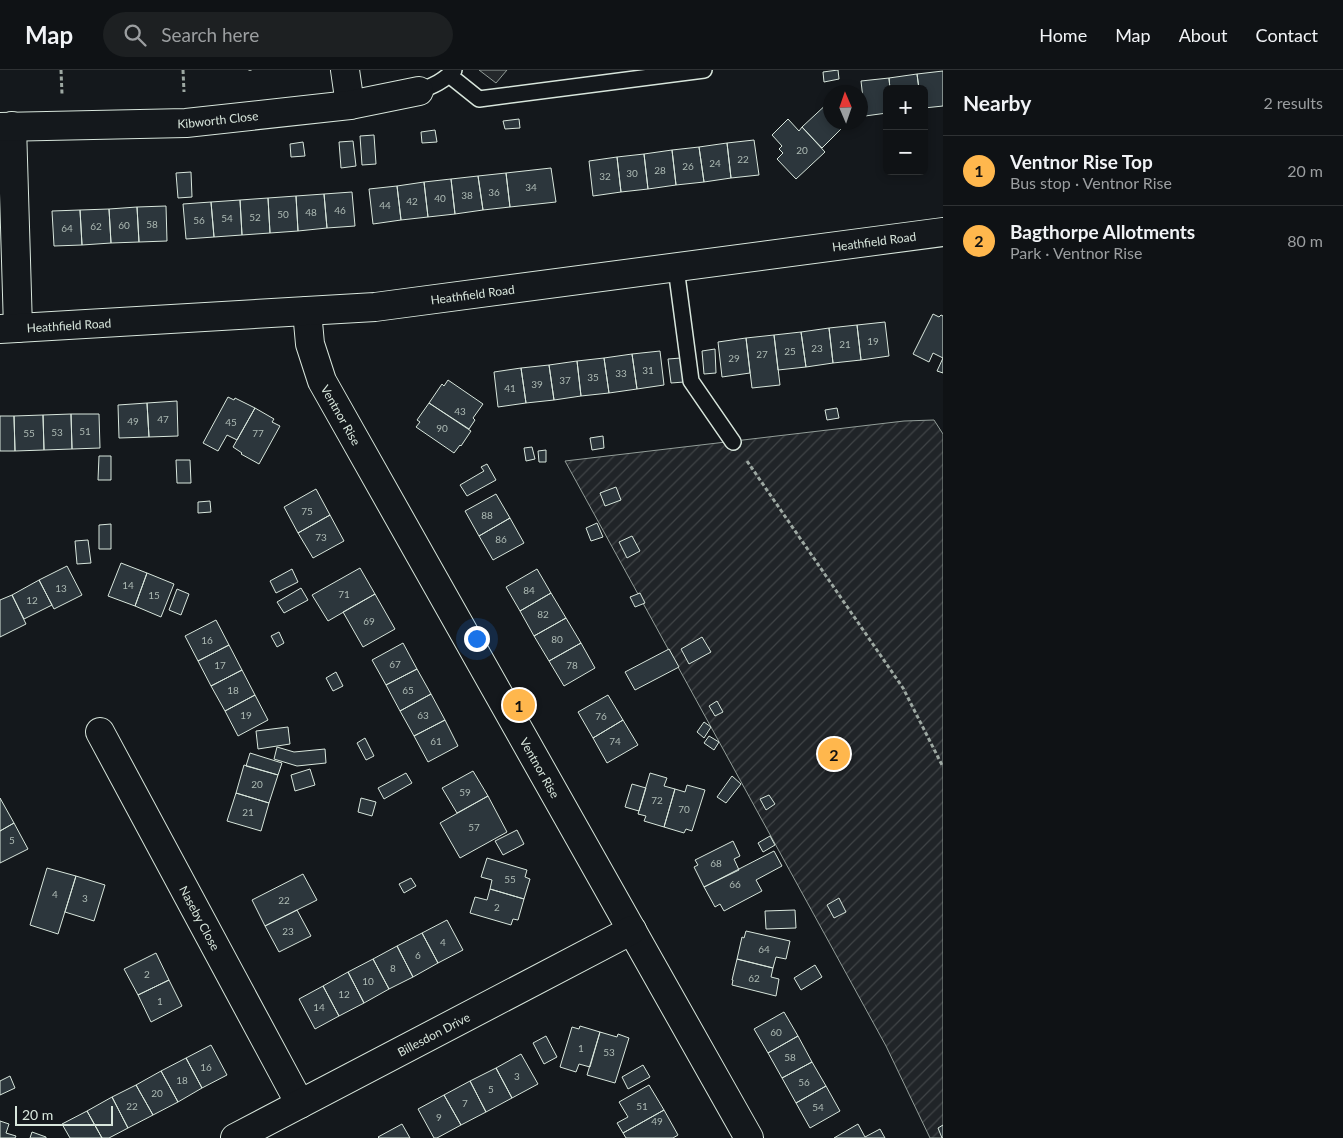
<!DOCTYPE html>
<meta charset="utf-8">
<style>
:root{--surface:#0f1215;--page:#1d2022;--text:#f1f3f6;--muted:#9b9ea0;--line:#2f3234;--accent:#ffb74d}
body{margin:0;font-family:Lato,sans-serif;background:var(--page);color:var(--text)}
.controls{position:absolute;right:15px;top:15px;display:grid;overflow:hidden;border-radius:8px;box-shadow:0 2px 8px #0003}
.controls button{width:45px;height:45px;display:grid;place-items:center;padding:0;border:0;border-bottom:1px solid var(--line);background:var(--surface);color:var(--text);font:25px sans-serif}
.compass{position:absolute;left:823px;top:15px;width:45px;height:45px;border-radius:50%;background:var(--surface);box-shadow:0 2px 8px #0003;rotate:358deg}
.scale{position:absolute;left:15px;bottom:12px;width:98px;box-sizing:border-box;padding-left:5px;border:2px solid #d8e6dc;border-top:0;font-size:14px;line-height:18px;white-space:nowrap;color:#d8e6dc;-webkit-text-stroke:4px #14181c;paint-order:stroke}
.you{position:absolute;left:476px;top:568px;width:18px;height:18px;margin:-12px;border:4px solid #fff;border-radius:50%;background:#1a73e8;box-shadow:0 0 0 8px #1a73e833}
.badge{display:grid;place-items:center;width:32px;height:32px;border-radius:50%;background:var(--accent);color:#111;font-size:16px;font-weight:700}
.pin{position:absolute;translate:-50% -50%;border:2px solid #fff;box-shadow:0 1px 5px #0006}
.list{margin:0;padding:0;list-style:none}
h2{display:flex;justify-content:space-between;align-items:center;height:65px;margin:0;padding:0 20px;font-size:21px}
h2 small{font-size:16px;font-weight:400;color:var(--muted)}
.list li{display:grid;grid-template-columns:32px 1fr auto;gap:15px;align-items:center;box-sizing:border-box;height:70px;padding:0 20px;border-top:1px solid var(--line)}
.list b{display:block;font-size:19px;white-space:nowrap}
.list p{margin:0;font-size:16px;white-space:nowrap;color:var(--muted)}
.list em{font-size:16px;font-style:normal;color:var(--muted)}
.icon{flex:none;width:28px;height:28px;fill:none;stroke:currentColor;stroke-width:2;stroke-linecap:round;stroke-linejoin:round}
.map{position:relative;flex:none;width:943px;height:1068px;overflow:hidden}
header{display:flex;align-items:center;gap:30px;box-sizing:border-box;height:70px;padding:0 25px;background:var(--surface);border-bottom:1px solid var(--line)}
header strong{font-size:24px}
nav{display:flex;gap:28px;margin-inline-start:auto;font-size:18px}
.search{width:350px;height:45px;background:var(--page);display:flex;align-items:center;gap:12px;box-sizing:border-box;padding:0 18px;border-radius:28px;color:var(--muted);font-size:19px}
main{display:flex}
aside{flex:1;background:var(--surface)}
.map>svg:first-child{display:block}
.garden{fill:url(#garden-furrows);stroke:#939e99}
.parking{fill:#24282b;stroke:#939e99}
.building{fill:#2c363c;stroke:#d8e6dc}
.lines{fill:none;stroke-linecap:round;stroke-linejoin:round}
.lane-casing{stroke:#d8e6dc;stroke-width:18}
.street-casing{stroke:#d8e6dc;stroke-width:30}
.secondary-casing{stroke:#d8e6dc;stroke-width:30}
.path{stroke:#9da8a2;stroke-width:3;stroke-dasharray:4 2.5;stroke-linecap:butt}
.lane{stroke:#14181c;stroke-width:15}
.street{stroke:#14181c;stroke-width:28}
.secondary{stroke:#14181c;stroke-width:28}
.labels{text-anchor:middle;dominant-baseline:central;stroke-width:4;stroke-linejoin:round;paint-order:stroke}
.number-label{font-size:10px;fill:#adbab4}
.street-label{font-size:12px;fill:#d8e6dc;stroke:#14181c}
</style>
<header>
<strong>Map</strong>
<div class="search"><svg class="icon" aria-label="search" viewBox="0 0 24 24"><circle cx="10" cy="10" r="6"/><path d="M15 15l6 6"/></svg>Search here</div>
<nav><a>Home</a><a>Map</a><a>About</a><a>Contact</a></nav>
</header>
<main>
<div class="map">
<svg width="943" height="1068" viewBox="0 0 943 1068">
<defs>
<pattern id="garden-furrows" width="10" height="10" patternUnits="userSpaceOnUse" patternTransform="scale(1.25)"><rect width="10" height="10" fill="#202428"/><path d="M-1 1l2-2M0 10L10 0M9 11l2-2" fill="none" stroke="#404447"/></pattern>
</defs>
<rect width="100%" height="100%" fill="#14181c"/>
<!-- garden -->
<path class="garden" d="M934,350L943,364V1068H930L886,976L565,391L904,351Z"/>
<!-- parking -->
<path class="parking" d="M479,0H507L496,13Z"/>
<!-- building -->
<path class="building" d="M838,0L839,9L824,12L823,2Z
M943,1V36L924,38V19H919L917,4Z
M917,4L919,19H890L889,8Z
M889,8L890,19H887V43L865,46L861,11Z
M830,31L831,52H848L822,78L802,57Z
M519,49L520,58L505,59L503,51Z
M788,49L799,61L802,57L825,82L796,109L777,89L783,83L779,79L782,76L772,65Z
M435,60L437,72L422,73L421,62Z
M374,65L376,94L362,95L360,66Z
M754,70L759,105L731,108L727,73Z
M353,71L356,96L341,98L339,72Z
M303,72L305,86L291,87L290,74Z
M727,73L731,108L704,112L699,77Z
M699,77L704,112L676,115L672,80Z
M672,80L676,115L648,119L644,84Z
M644,84L648,119L621,122L617,87Z
M617,87L621,122L593,126L589,91Z
M551,98L556,132L510,137L506,103Z
M191,102L192,127L178,128L176,103Z
M506,103L510,137L483,140L478,106Z
M478,106L483,140L455,144L451,109Z
M451,109L455,144L428,147L424,112Z
M424,112L428,147L401,150L397,116Z
M397,116L401,150L373,154L369,119Z
M352,122L355,156L327,158L324,124Z
M324,124L327,158L298,161L296,126Z
M296,126L298,161L270,163L268,128Z
M268,128L270,163L242,165L240,130Z
M240,130L242,165L214,167L211,132Z
M211,132L214,167L186,169L183,134Z
M166,136L167,171L139,172L137,137Z
M137,137L139,172L111,173L109,139Z
M109,139L111,173L82,175L80,140Z
M80,140L82,175L54,176L52,141Z
M933,244L939,247L941,245L943,246V288L933,283L929,292L913,284Z
M885,252L889,286L861,290L857,255Z
M857,255L861,290L833,293L829,258Z
M829,258L833,293L806,297L801,262Z
M801,262L806,297L778,300L774,265Z
M774,265L780,315L752,318L746,268Z
M746,268L750,303L722,307L718,272Z
M715,279L716,303L704,304L702,281Z
M660,281L664,315L637,319L632,284Z
M632,284L637,319L609,323L604,288Z
M604,288L609,323L581,326L577,291Z
M681,288L684,312L671,313L668,289Z
M943,288V303L937,301Z
M577,291L581,326L554,330L549,295Z
M549,295L554,330L526,333L521,298Z
M521,298L526,333L498,337L494,302Z
M448,310L483,334L473,348L475,350L469,359L429,333L442,314L444,316Z
M228,327L234,330L235,328L255,338L237,370L227,365L218,381L203,373Z
M177,331L178,366L149,367L147,333Z
M147,333L149,367L119,368L118,335Z
M429,333L471,361L461,376L460,375L454,383L416,357L420,352L417,350Z
M255,338L274,349L272,352L280,356L259,394L241,384L242,383L233,377Z
M837,338L839,348L827,350L825,340Z
M71,344L72,379L44,380L43,345Z
M71,344H99L100,378L72,379Z
M43,345L44,380L15,381L14,346Z
M0,346H14L15,381H0Z
M603,366L604,378L592,380L590,368Z
M532,377L535,389L526,391L524,378Z
M546,380V392H539L538,381Z
M99,386H111V410H98Z
M176,390H190L191,413H177Z
M487,394L496,410L467,426L460,415L484,401L481,397Z
M616,417L621,430L605,436L600,423Z
M316,419L330,445L298,463L284,437Z
M496,424L510,448L479,466L465,441Z
M210,431L211,442L198,443V432Z
M330,445L344,471L313,488L298,463Z
M510,448L524,473L493,490L479,466Z
M597,453L603,467L591,471L586,458Z
M111,454V479H99V455Z
M632,466L640,481L627,488L619,472Z
M88,470L91,493L77,494L75,471Z
M121,493L147,503L135,536L108,526Z
M67,496L82,525L54,539L39,510Z
M360,498L375,524L328,551L312,525Z
M292,499L298,512L276,523L270,511Z
M537,499L551,523L520,541L506,517Z
M147,503L174,514L161,547L135,536Z
M39,510L52,535L24,549L12,525Z
M301,518L308,530L284,543L277,532Z
M177,519L189,524L181,545L169,540Z
M551,523L566,548L534,566L520,541Z
M640,523L645,533L635,537L630,527Z
M375,524L395,559L363,577L343,542Z
M12,525L26,554L0,567V530Z
M566,548L581,573L549,591L534,566Z
M216,550L229,575L198,591L185,566Z
M279,562L284,573L277,577L271,566Z
M702,567L711,582L689,594L681,579Z
M403,573L417,599L386,615L372,590Z
M581,573L595,598L564,616L549,591Z
M229,575L242,600L211,616L198,591Z
M669,579L679,597L635,620L625,602Z
M417,599L431,624L400,641L386,615Z
M242,600L255,625L225,641L211,616Z
M336,602L343,616L333,621L326,608Z
M431,624L445,650L414,666L400,641Z
M255,625L268,650L238,666L225,641Z
M608,625L623,650L593,668L578,642Z
M717,631L723,642L715,646L709,636Z
M445,650L458,676L428,692L414,666Z
M623,650L638,675L607,693L593,668Z
M704,652L711,657L704,668L697,662Z
M288,657L290,674L258,679L256,661Z
M709,666L719,672L714,680L704,673Z
M365,668L374,686L366,690L357,673Z
M277,677L294,682L325,679L326,693L297,696L274,689Z
M250,683L282,693L278,705L246,696Z
M244,695L278,705L269,733L236,723Z
M310,699L315,715L295,721L291,705Z
M473,701L488,726L457,743L442,718Z
M406,703L412,713L384,729L378,718Z
M650,703L667,708L664,716L675,719L664,757L644,751L646,746L638,744Z
M732,706L741,714L726,733L717,727Z
M632,714L646,718L639,741L625,737Z
M687,715L705,720L692,761L686,759L684,763L664,757L675,719L685,722Z
M236,723L269,733L261,761L227,751Z
M769,725L775,734L766,740L760,729Z
M488,726L507,762L460,788L440,753Z
M0,728L14,753L0,761Z
M361,728L376,732L372,746L358,742Z
M14,753L28,779L0,793V761Z
M517,760L524,774L503,785L495,771Z
M770,766L775,775L763,782L758,773Z
M733,771L740,786L734,789L739,800L704,817L694,797L698,795L695,790Z
M774,781L782,796L756,810L762,821L724,841L720,834L715,837L704,817Z
M487,788L527,800L525,807L530,809L524,829L490,819L492,810L481,807Z
M47,798L76,806L58,864L30,855Z
M303,804L317,830L265,856L252,830Z
M76,806L105,815L94,851L65,842Z
M411,808L416,816L404,823L399,814Z
M490,819L524,829L518,850L513,849L511,855L470,843L475,827L487,830Z
M839,828L846,842L834,848L827,835Z
M297,840L311,866L279,882L265,856Z
M795,840L796,858L766,859L765,841Z
M447,850L463,880L438,893L422,863Z
M746,861L790,871L786,889L776,887L773,898L737,889L742,867L744,868Z
M422,863L438,893L413,907L397,876Z
M397,876L413,907L389,919L373,889Z
M156,883L169,910L138,925L124,899Z
M373,889L389,919L364,933L348,902Z
M737,889L773,898L771,907L779,909L776,926L732,915L733,910H732Z
M815,895L822,907L801,920L794,908Z
M348,902L364,933L339,946L323,916Z
M169,910L182,936L151,952L138,925Z
M323,916L339,946L315,959L299,929Z
M784,942L798,966L768,983L754,959Z
M580,956L600,962L590,997L579,994L576,1002L560,997L572,957L579,959Z
M600,962L617,967L618,964L629,968L615,1013L587,1005Z
M546,966L557,987L544,994L533,973Z
M798,966L812,992L782,1008L768,983Z
M211,975L227,1005L202,1018L186,988Z
M521,984L538,1014L512,1028L496,998Z
M186,988L202,1018L178,1032L161,1001Z
M812,992L826,1016L796,1033L782,1008Z
M643,995L650,1007L628,1019L622,1007Z
M496,998L512,1028L486,1042L470,1011Z
M161,1001L178,1032L153,1045L136,1015Z
M10,1006L15,1018L0,1025V1011Z
M470,1011L486,1042L461,1055L444,1025Z
M136,1015L153,1045L128,1058L112,1027Z
M649,1015L664,1040L623,1063L617,1053L628,1047L619,1032Z
M826,1016L840,1041L810,1058L796,1033Z
M444,1025L461,1055L437,1068H434L418,1039Z
M112,1027L128,1058L109,1068H102L87,1041Z
M664,1040L678,1065L673,1068H626L623,1063Z
M87,1041L102,1068H70L62,1054Z
M0,1051L9,1054L6,1063L16,1066L15,1068H0Z
M402,1054L410,1068H379L378,1067Z
M858,1054L865,1067L880,1059L885,1068H834Z
M943,1055V1068H942L938,1058Z
M32,1062L46,1067V1068H30Z"/>
<g class="lines">
<!-- lane casing -->
<g class="lane-casing">
<path id="lane" d="M449,5L479,29L704,0
M419,21C433,16 444,11 454,0
M676,198L691,311L733,372"/>
</g>
<!-- street casing -->
<g class="street-casing">
<g id="street">
<path d="M345,0L350,35"/>
<path d="M12,56L18,258"/>
<path id="s1" d="M0,57L186,53L350,35L419,21"/>
<path id="s2" d="M307,241L310,274L322,311L749,1068"/>
<path id="s3" d="M100,662L300,1034"/>
<path id="s4" d="M235,1068L632,860"/>
</g>
</g>
<!-- secondary casing -->
<g class="secondary-casing">
<g id="secondary">
<path id="s5" d="M0,259L375,237L943,162"/>
</g>
</g>
<!-- path -->
<path class="path" d="M61,0L62,24
M183,0L184,22
M250,0V1
M747,391L903,618L943,697"/>
<!-- lane -->
<use href="#lane" class="lane"/>
<!-- street -->
<use href="#street" class="street"/>
<!-- secondary -->
<use href="#secondary" class="secondary"/>
</g>
<g class="labels">
<!-- number labels -->
<g class="number-label">
<text x="802" y="80">20</text>
<text x="743" y="89">22</text>
<text x="715" y="93">24</text>
<text x="688" y="96">26</text>
<text x="660" y="100">28</text>
<text x="632" y="103">30</text>
<text x="605" y="106">32</text>
<text x="531" y="117">34</text>
<text x="494" y="122">36</text>
<text x="467" y="125">38</text>
<text x="440" y="128">40</text>
<text x="412" y="131">42</text>
<text x="385" y="135">44</text>
<text x="340" y="140">46</text>
<text x="311" y="142">48</text>
<text x="283" y="144">50</text>
<text x="255" y="147">52</text>
<text x="227" y="148">54</text>
<text x="199" y="150">56</text>
<text x="152" y="154">58</text>
<text x="124" y="155">60</text>
<text x="96" y="156">62</text>
<text x="67" y="158">64</text>
<text x="873" y="271">19</text>
<text x="845" y="274">21</text>
<text x="817" y="278">23</text>
<text x="790" y="281">25</text>
<text x="762" y="284">27</text>
<text x="734" y="288">29</text>
<text x="648" y="300">31</text>
<text x="621" y="303">33</text>
<text x="593" y="307">35</text>
<text x="565" y="310">37</text>
<text x="537" y="314">39</text>
<text x="510" y="318">41</text>
<text x="460" y="341">43</text>
<text x="163" y="349">47</text>
<text x="133" y="351">49</text>
<text x="231" y="352">45</text>
<text x="442" y="358">90</text>
<text x="85" y="361">51</text>
<text x="57" y="362">53</text>
<text x="29" y="363">55</text>
<text x="258" y="363">77</text>
<text x="307" y="441">75</text>
<text x="487" y="445">88</text>
<text x="321" y="467">73</text>
<text x="501" y="469">86</text>
<text x="128" y="515">14</text>
<text x="61" y="518">13</text>
<text x="529" y="520">84</text>
<text x="344" y="524">71</text>
<text x="154" y="525">15</text>
<text x="32" y="530">12</text>
<text x="543" y="544">82</text>
<text x="369" y="551">69</text>
<text x="557" y="569">80</text>
<text x="207" y="570">16</text>
<text x="395" y="594">67</text>
<text x="220" y="595">17</text>
<text x="572" y="595">78</text>
<text x="233" y="620">18</text>
<text x="408" y="620">65</text>
<text x="246" y="645">19</text>
<text x="423" y="645">63</text>
<text x="601" y="646">76</text>
<text x="436" y="671">61</text>
<text x="615" y="671">74</text>
<text x="257" y="714">20</text>
<text x="465" y="722">59</text>
<text x="657" y="730">72</text>
<text x="684" y="739">70</text>
<text x="248" y="742">21</text>
<text x="474" y="757">57</text>
<text x="12" y="770">5</text>
<text x="716" y="793">68</text>
<text x="510" y="809">55</text>
<text x="735" y="814">66</text>
<text x="55" y="824">4</text>
<text x="85" y="828">3</text>
<text x="284" y="830">22</text>
<text x="497" y="837">2</text>
<text x="288" y="861">23</text>
<text x="443" y="872">4</text>
<text x="764" y="879">64</text>
<text x="418" y="885">6</text>
<text x="393" y="898">8</text>
<text x="147" y="904">2</text>
<text x="754" y="908">62</text>
<text x="368" y="911">10</text>
<text x="344" y="924">12</text>
<text x="160" y="931">1</text>
<text x="319" y="937">14</text>
<text x="776" y="962">60</text>
<text x="581" y="978">1</text>
<text x="609" y="982">53</text>
<text x="790" y="987">58</text>
<text x="206" y="997">16</text>
<text x="517" y="1006">3</text>
<text x="182" y="1010">18</text>
<text x="804" y="1012">56</text>
<text x="491" y="1019">5</text>
<text x="157" y="1023">20</text>
<text x="465" y="1033">7</text>
<text x="132" y="1036">22</text>
<text x="642" y="1036">51</text>
<text x="818" y="1037">54</text>
<text x="439" y="1047">9</text>
<text x="657" y="1051">49</text>
</g>
<!-- street labels -->
<g class="street-label">
<text stroke="none"><textPath href="#s1" startOffset="218">Kibworth Close</textPath></text>
<text stroke="none"><textPath href="#s5" startOffset="879">Heathfield Road</textPath></text>
<text stroke="none"><textPath href="#s5" startOffset="474">Heathfield Road</textPath></text>
<text stroke="none"><textPath href="#s5" startOffset="69">Heathfield Road</textPath></text>
<text stroke="none"><textPath href="#s2" startOffset="111">Ventnor Rise</textPath></text>
<text stroke="none"><textPath href="#s2" startOffset="516">Ventnor Rise</textPath></text>
<text stroke="none"><textPath href="#s3" startOffset="211">Naseby Close</textPath></text>
<text stroke="none"><textPath href="#s4" startOffset="224">Billesdon Drive</textPath></text>
</g>
</g>
</svg>
<div class="controls">
<button>+</button>
<button>−</button>
</div>
<svg class="compass" viewBox="-18 -18 36 36"><path d="M0-13l5 13h-10z" fill="#e53935"/><path d="M0 13l5-13h-10z" fill="#9b9ea0"/></svg>
<div class="scale">20 m</div>
<div class="you"></div>
<div class="pin badge" style="left:519px;top:635px">1</div>
<div class="pin badge" style="left:834px;top:684px">2</div>
</div>
<aside>
<h2>Nearby<small>2 results</small></h2>
<ul class="list">
<li><span class="badge">1</span><div><b>Ventnor Rise Top</b><p>Bus stop · Ventnor Rise</p></div><em>20 m</em></li>
<li><span class="badge">2</span><div><b>Bagthorpe Allotments</b><p>Park · Ventnor Rise</p></div><em>80 m</em></li>
</ul>
</aside>
</main>
